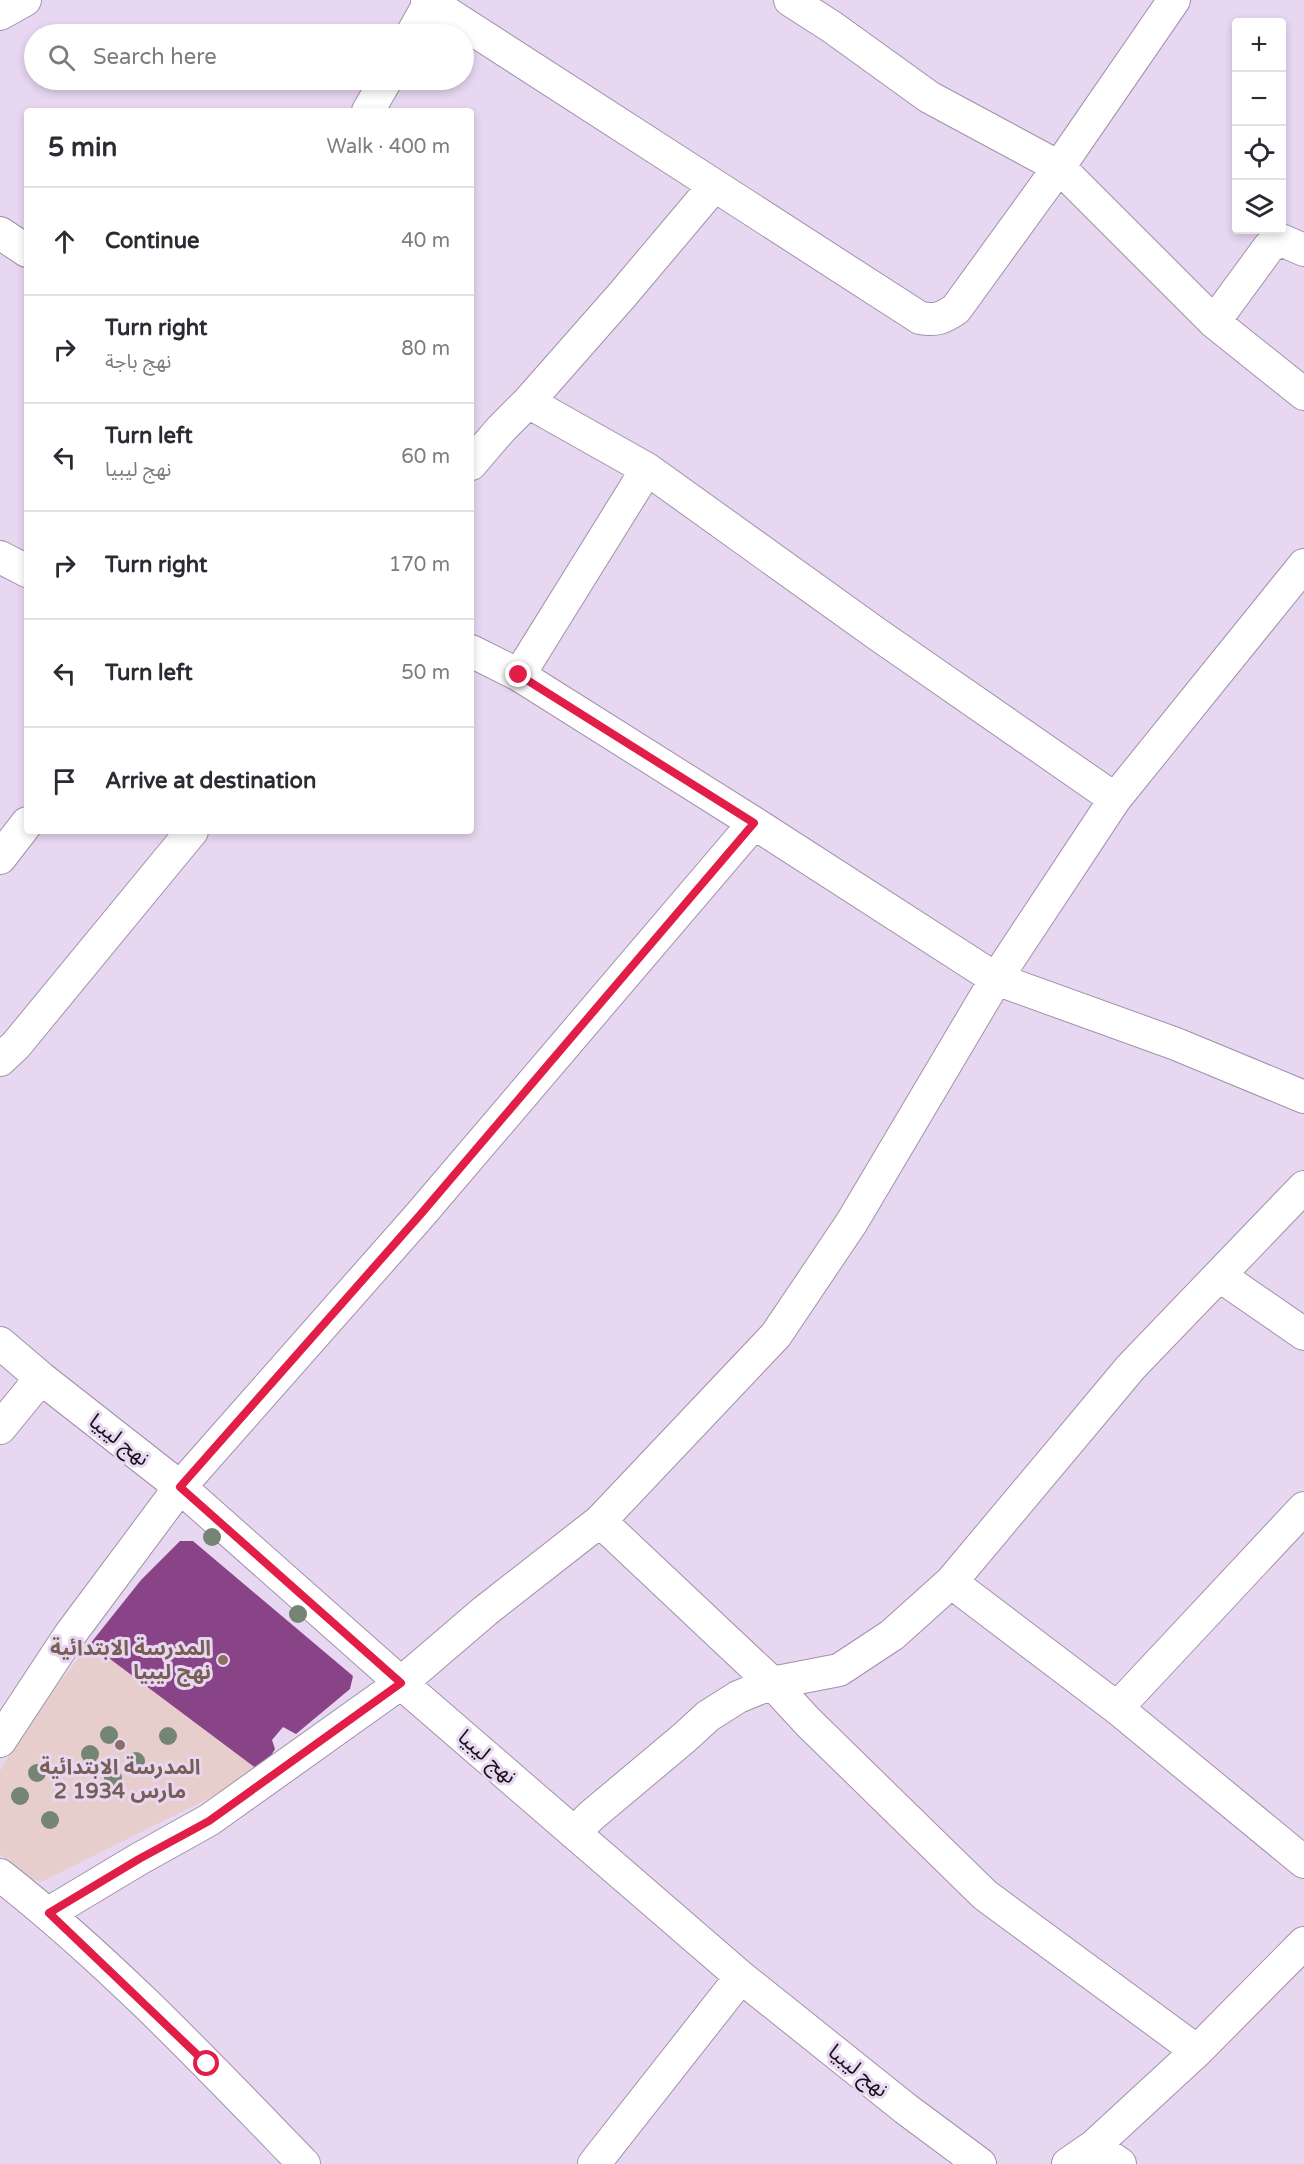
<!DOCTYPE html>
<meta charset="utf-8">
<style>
:root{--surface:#fff;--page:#f7f7f7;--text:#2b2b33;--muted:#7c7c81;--line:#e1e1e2}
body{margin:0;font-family:"Varela Round","Noto Sans Arabic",sans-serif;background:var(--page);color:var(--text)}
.controls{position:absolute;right:18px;top:18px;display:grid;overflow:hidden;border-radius:6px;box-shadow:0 3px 9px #0003}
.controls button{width:54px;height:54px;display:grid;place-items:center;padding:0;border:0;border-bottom:2px solid var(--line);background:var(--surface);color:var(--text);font:30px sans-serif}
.stop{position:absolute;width:18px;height:18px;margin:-14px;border:4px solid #e11d48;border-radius:50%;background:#fff}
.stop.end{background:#e11d48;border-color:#fff;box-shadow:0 2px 6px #0008}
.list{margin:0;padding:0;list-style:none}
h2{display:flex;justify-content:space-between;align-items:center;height:78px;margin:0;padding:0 24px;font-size:26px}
h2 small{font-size:20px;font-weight:400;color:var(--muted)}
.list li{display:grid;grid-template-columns:39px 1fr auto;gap:18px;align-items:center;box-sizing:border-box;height:108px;padding:0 24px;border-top:2px solid var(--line)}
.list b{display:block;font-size:22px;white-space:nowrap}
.list p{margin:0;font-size:20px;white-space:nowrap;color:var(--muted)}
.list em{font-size:20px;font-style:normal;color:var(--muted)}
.icon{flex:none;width:33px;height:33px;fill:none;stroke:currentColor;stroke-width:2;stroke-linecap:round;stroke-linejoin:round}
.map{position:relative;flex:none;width:1304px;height:2164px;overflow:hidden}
.search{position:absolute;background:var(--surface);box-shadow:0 3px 9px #0003;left:24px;top:24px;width:450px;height:66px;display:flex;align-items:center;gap:15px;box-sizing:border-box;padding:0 21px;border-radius:33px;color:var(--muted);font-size:22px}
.panel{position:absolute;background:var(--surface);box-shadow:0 3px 9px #0003;left:24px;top:108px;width:450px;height:726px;border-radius:6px}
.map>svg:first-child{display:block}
.education{fill:#e8cdcd}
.building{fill:#894488}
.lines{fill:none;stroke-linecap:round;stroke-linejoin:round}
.minor-casing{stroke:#a191a9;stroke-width:34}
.minor{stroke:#fff;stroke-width:32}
.tree{fill:#748573}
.route{stroke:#e11d48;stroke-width:8}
.education-dot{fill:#8d6e63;stroke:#e8d7f1;stroke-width:2}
.labels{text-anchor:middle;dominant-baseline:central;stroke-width:6;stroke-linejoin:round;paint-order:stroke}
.street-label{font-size:21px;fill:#17111a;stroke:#e8d7f1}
.education-label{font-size:21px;font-weight:bold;fill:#785e54;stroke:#e8d7f1;text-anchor:end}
</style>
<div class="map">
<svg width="1304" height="2164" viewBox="0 0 1304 2164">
<rect width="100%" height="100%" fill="#e8d7f1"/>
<!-- education -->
<path class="education" d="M90,1644L261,1772L41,1882L24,1875L0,1854V1771L30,1719Z"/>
<!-- building -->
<path class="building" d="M180,1541H193L353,1676L350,1689L296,1734L283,1727L272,1740L275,1749L261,1772L90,1644L141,1580Z"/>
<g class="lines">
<!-- minor casing -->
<g class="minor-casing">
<path id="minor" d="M427,0L920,318C936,321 943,318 956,309L1059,167L1174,0
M790,0L832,27L929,97L1059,167L1214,322L1304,394
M0,14L25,0
M412,34L430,2
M368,111L386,80
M0,233L27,251
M1214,322L1269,247L1281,240L1304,250
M528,402L623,294L714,186
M471,464L501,429L528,402L647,469L877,634L1115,799
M0,557L27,571
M471,651L519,675L754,823L996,979L1176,1044L1304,1097
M519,675L647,469
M0,858L27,823
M0,1060L16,1045L192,831
M1220,1276L1304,1334
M0,1343L41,1378L180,1487L401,1683L741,1977L906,2109L980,2164
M0,1428L41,1378
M600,1521L772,1683L808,1722L985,1895L1197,2051
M951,1582L1117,1708L1304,1862
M1117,1708L1304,1508
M0,1741L69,1636L180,1487L420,1215L754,823
M574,1833L591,1816L684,1738L708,1716L738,1697L772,1683L839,1670L892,1635L951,1582L1131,1367L1304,1187
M0,1875C110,1961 207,2064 304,2164
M49,1913L139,1859L209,1820L401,1683L485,1611L600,1521L776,1335L852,1222L996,979L1115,799L1304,565
M1094,2146L1120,2164
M594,2164L741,1977
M1068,2164L1094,2146L1197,2051L1304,1943"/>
</g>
<!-- minor -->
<use href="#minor" class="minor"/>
</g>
<!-- trees -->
<g class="tree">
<circle cx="212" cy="1537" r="9"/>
<circle cx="298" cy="1614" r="9"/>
<circle cx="109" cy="1735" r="9"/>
<circle cx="168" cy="1736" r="9"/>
<circle cx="90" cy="1754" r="9"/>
<circle cx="136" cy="1761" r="9"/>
<circle cx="37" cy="1773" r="9"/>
<circle cx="113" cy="1778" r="9"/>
<circle cx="20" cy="1796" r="9"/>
<circle cx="50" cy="1820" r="9"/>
</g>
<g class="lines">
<!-- route -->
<path class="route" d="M207,2064L49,1913L139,1859L209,1821L401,1683L180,1487L420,1215L754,823L519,675"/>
</g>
<!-- markers -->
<g class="education-dot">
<circle cx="223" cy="1660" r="6"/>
<circle cx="120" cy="1745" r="6"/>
</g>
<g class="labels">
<!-- street labels -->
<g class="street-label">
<text transform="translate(119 1440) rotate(38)">نهج ليبيا</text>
<text transform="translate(487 1757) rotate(41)">نهج ليبيا</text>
<text transform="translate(858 2071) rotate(39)">نهج ليبيا</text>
</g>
<!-- education labels -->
<g class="education-label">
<text x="211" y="1648">المدرسة الابتدائية<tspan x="211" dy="24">نهج ليبيا</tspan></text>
<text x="120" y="1767" text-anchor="middle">المدرسة الابتدائية<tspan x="120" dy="24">2 مارس 1934</tspan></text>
</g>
</g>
</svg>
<div class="controls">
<button>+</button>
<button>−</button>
<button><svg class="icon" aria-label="locate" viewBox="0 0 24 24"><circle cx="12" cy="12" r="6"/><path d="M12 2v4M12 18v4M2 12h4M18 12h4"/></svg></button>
<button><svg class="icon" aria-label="layers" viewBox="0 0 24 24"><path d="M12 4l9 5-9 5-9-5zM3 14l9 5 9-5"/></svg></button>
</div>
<div class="stop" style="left:207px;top:2064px"></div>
<div class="stop end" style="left:519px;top:675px"></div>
<div class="search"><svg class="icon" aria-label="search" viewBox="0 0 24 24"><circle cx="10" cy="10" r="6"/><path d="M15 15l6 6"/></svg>Search here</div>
<section class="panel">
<h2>5 min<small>Walk · 400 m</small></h2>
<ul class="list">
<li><svg class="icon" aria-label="ahead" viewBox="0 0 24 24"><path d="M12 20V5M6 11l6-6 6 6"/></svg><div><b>Continue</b></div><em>40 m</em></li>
<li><svg class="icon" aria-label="right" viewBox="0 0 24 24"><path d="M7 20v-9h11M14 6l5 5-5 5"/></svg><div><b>Turn right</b><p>نهج باجة</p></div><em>80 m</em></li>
<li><svg class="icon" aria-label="left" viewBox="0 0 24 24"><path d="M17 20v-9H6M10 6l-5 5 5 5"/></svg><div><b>Turn left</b><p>نهج ليبيا</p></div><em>60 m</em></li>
<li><svg class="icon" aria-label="right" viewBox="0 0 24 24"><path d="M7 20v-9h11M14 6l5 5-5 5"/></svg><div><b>Turn right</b></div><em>170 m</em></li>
<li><svg class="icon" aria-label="left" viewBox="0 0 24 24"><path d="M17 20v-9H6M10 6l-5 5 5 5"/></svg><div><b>Turn left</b></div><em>50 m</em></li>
<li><svg class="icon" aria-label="arrive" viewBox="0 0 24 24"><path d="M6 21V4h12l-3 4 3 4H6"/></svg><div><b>Arrive at destination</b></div></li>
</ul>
</section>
</div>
